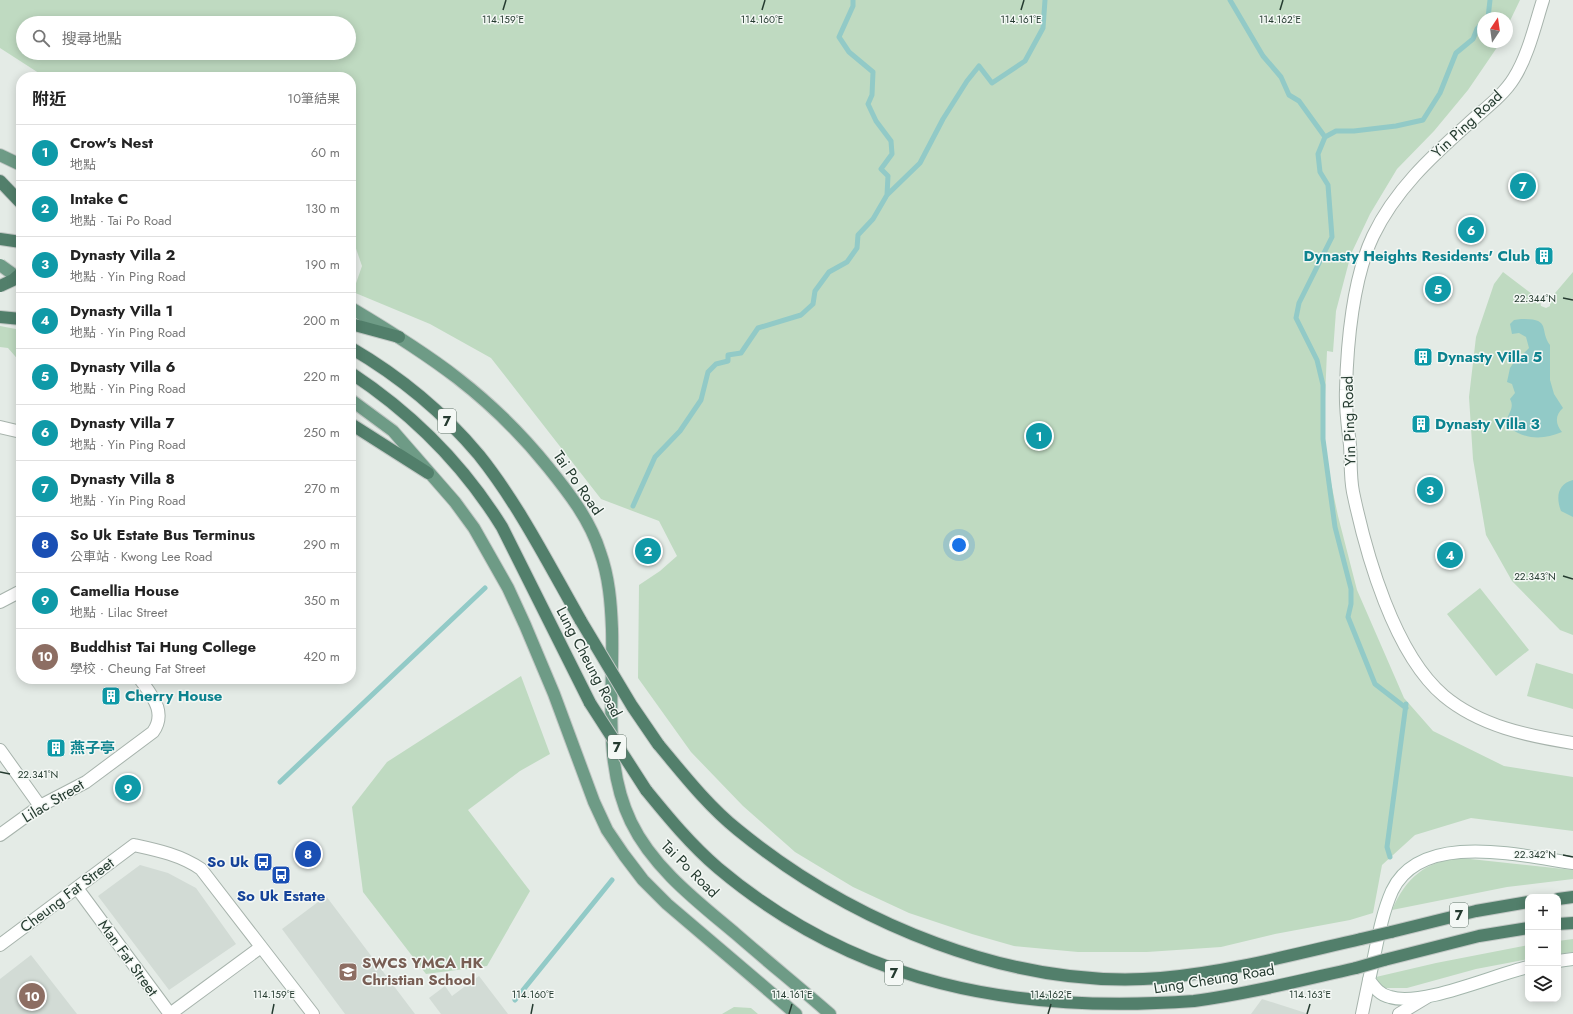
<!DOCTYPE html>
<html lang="zh-TW">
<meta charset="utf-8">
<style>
:root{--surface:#fff;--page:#f6f6f6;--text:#222;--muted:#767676;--line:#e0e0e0;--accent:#b45309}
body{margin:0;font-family:Jost,"Noto Sans TC",sans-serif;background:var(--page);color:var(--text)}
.controls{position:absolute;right:12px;bottom:12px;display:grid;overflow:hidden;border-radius:8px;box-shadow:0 2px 10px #0003}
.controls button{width:36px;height:36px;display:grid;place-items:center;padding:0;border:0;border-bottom:1px solid var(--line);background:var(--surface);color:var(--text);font:20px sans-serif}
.compass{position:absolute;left:1477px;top:12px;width:36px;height:36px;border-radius:50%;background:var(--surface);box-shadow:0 2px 10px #0003;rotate:13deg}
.you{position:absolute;left:959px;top:545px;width:14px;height:14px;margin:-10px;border:3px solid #fff;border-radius:50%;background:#1a73e8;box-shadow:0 0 0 6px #1a73e833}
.badge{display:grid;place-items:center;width:26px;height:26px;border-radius:50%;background:var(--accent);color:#fff;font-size:13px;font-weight:700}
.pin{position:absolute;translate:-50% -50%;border:2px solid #fff;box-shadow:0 1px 4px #0006}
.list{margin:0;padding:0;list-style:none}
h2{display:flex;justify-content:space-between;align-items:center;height:52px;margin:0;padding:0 16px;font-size:17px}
h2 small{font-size:13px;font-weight:400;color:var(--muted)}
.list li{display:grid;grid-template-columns:26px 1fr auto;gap:12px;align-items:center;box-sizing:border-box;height:56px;padding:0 16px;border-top:1px solid var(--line)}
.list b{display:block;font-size:15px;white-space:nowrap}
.list p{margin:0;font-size:13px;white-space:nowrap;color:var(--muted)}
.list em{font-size:13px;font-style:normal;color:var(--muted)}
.icon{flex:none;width:22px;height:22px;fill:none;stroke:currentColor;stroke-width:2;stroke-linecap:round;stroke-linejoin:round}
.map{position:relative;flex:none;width:1573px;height:1014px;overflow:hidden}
.search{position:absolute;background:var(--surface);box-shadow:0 2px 10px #0003;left:16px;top:16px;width:340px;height:44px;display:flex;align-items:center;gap:10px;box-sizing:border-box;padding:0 14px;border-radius:22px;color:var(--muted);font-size:15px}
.panel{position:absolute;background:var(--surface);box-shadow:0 2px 10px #0003;left:16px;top:72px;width:340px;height:612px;border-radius:16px}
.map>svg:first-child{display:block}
.built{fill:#d2dbd5}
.green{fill:#bfdac1;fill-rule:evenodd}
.water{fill:#92cac7}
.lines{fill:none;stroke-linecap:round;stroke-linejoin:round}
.stream{stroke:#92cac7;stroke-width:5}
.minor-casing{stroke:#a7b3ac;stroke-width:14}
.secondary-casing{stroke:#a3b6ac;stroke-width:14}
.primary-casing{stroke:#c2c8c5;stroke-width:14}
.trunk-casing{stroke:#c2c8c5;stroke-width:14}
.minor{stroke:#fff;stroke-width:12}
.secondary{stroke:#fff;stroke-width:12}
.primary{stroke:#6e9b86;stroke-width:12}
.trunk{stroke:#527f6b;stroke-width:12}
.primary-bridge-casing{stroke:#c2c8c5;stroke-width:14;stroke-linecap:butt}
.trunk-bridge-casing{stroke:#c2c8c5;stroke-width:14;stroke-linecap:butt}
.primary-bridge{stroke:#6e9b86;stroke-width:12}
.trunk-bridge{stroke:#527f6b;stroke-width:12}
.ticks{fill:none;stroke:#253b30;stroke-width:1.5}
.labels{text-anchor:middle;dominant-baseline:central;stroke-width:3;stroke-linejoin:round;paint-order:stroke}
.shield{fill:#f4f8f5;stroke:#63746b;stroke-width:1}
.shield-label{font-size:14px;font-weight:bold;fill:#253b30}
.street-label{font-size:15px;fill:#253b30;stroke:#f4f8f5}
.culture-label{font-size:15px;font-weight:bold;fill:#0d838f;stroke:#f4f8f5;text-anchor:start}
.transit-label{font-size:15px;font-weight:bold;fill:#164399;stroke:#f4f8f5;text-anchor:end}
.education-label{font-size:15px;font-weight:bold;fill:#785e54;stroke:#f4f8f5;text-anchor:start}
.ticks-label{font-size:10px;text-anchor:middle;fill:#253b30;stroke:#f4f8f5;stroke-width:3;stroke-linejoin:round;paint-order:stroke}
</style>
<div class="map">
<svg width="1573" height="1014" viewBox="0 0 1573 1014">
<rect width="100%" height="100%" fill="#e4ebe6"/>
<!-- built -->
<path class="built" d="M140,865L168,873L196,888L236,944L169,990L98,896Z
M326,896L415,1014H345L282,929Z
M31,955L77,1014H0V979Z
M479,976L508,1014H441L429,998L445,986L452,996Z
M1262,999L1309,1014H1251Z"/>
<!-- green -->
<path class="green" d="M0,0H1520L1507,27V18H1483V42H1500L1498,46L1468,90L1434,131L1397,169L1370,214L1351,254L1336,311L1333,352L1327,351L1323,445L1338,516L1357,590L1404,698L1433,731L1504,766L1573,777V831L1471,818L1415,835L1382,865L1373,913L1350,920L1275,934L1221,947L1147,952H1078L1014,946L972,934L909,913L853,887L795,852L743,806L691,752L638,678L639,585L660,571L677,556L659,521L601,499L491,358L430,324L353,292L362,266L351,234V77H45L0,48ZM23,23H349V53H23Z
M1503,272L1540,300L1541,306L1546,308L1550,306V299L1573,272V635L1560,630L1512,581L1486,535L1473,459L1469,397L1476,337L1494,284Z
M0,326L21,330V363L8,348L0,347Z
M1480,588L1529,650L1496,676L1447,614Z
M1536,663L1573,674V709L1527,696Z
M521,676L550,754L520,771L468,810L530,891L487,966L426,974L363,892L352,807L387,762Z
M1461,858L1573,870V879L1507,887L1392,910C1406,878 1425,861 1461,858Z
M1573,939V952L1558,954V941Z
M1528,945V959L1476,969L1407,988H1386L1379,985L1376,977L1436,963Z
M734,1007L751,1008L758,1014H722Z"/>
<!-- water -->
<path class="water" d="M1521,319C1552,318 1539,330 1550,345V380L1554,394L1563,408C1555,415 1555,424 1562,432C1543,440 1526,440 1508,427L1506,422C1508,413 1515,408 1510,399L1515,393L1512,384L1507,382L1510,368L1518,356L1524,353L1529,348L1526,337L1519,333L1512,334L1510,324L1514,320Z
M1573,480V517L1561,511C1556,498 1557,484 1573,480Z"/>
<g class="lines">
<!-- stream -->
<path class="stream" d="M853,0V6L839,37L849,52L873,72L872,95L868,104L876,121L891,141L892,154L881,169L888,176L887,195
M1230,0L1263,56L1281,77L1289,95L1299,101L1325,137
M1488,18L1490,0
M633,506L655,457L680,431L701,400L708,372L716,364L728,361V355L741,353L758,328L801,315L813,304L815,291L829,272L847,262L857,248L858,235L873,219L887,195L920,163L943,119L967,81L979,66L992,83L1025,61L1043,28L1045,0
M1406,708L1375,684L1348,617L1351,604V589L1335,527L1323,439V385L1317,360L1296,318L1299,303L1332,237L1328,185L1320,172L1318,154L1325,137L1336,131H1354L1396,126L1423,120L1440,93L1456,53L1473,39L1477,29L1483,22
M280,782L485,588
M1390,857L1387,847L1406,704
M515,1000L612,880"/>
<!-- minor casing -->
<g class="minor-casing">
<path id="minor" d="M1543,0C1535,25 1528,56 1514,78C1503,96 1483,110 1468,124C1431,157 1395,190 1373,236C1353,278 1347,343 1346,390C1345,408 1348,427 1350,445C1351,460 1350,477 1353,492C1366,554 1394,654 1444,696C1480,726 1528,736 1573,743
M0,427L21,432
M0,602L21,591
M0,750L40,806
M0,835L40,806L86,782L153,732C167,712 152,696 140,679
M77,888L170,1014L261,947
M0,945L134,845C157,850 181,855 201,869L313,1014
M1362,1014L1369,980
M1399,1014L1427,997"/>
</g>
<!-- secondary casing -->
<g class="secondary-casing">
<path id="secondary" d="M1558,961L1573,959
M1528,967C1493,975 1422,1007 1390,997C1380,995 1375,988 1369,980C1376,951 1380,918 1392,891C1421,830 1521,856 1573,863"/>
</g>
<!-- primary casing -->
<g class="primary-casing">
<path id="primary" d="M0,155L21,165
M351,308C430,355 490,395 548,467C569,493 590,520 600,552C609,577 611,603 612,629C614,693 602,762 631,822C653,868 698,902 736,934C767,961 799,987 830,1014
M351,400L393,431L455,502L474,528L508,588L525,625L554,694L594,802L607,830L624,855L643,880L667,904L796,1014"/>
</g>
<!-- trunk casing -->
<g class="trunk-casing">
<path id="trunk" d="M0,181L21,203
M0,239L21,242
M0,317L21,319
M351,324L399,337
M351,348C399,376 443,412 479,455C519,505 549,565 581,621
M351,373C413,414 463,464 502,527L590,703
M351,424L428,473
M658,744C683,774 708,806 738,830C852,923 1012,990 1161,978C1229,972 1295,954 1361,939
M646,790C668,817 691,845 718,868C857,985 1015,1014 1194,1001C1248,994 1302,980 1356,968
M1558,899L1573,897
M1558,924L1573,923
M1391,932L1476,911L1528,902
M1384,960L1479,936L1528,928"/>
</g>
<!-- minor -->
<use href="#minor" class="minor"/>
<!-- secondary -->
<use href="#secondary" class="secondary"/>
<!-- primary -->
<use href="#primary" class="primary"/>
<!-- trunk -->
<use href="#trunk" class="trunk"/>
<!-- primary-bridge casing -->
<g class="primary-bridge-casing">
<path id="primary-bridge" d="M0,265L21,280"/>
</g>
<!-- trunk-bridge casing -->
<g class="trunk-bridge-casing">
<path id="trunk-bridge" d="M0,286L13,280L21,273
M581,621L632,706L658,744
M590,703L646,790
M1361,939L1391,932
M1356,968L1384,960"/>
</g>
<!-- primary-bridge -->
<use href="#primary-bridge" class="primary-bridge"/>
<!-- trunk-bridge -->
<use href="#trunk-bridge" class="trunk-bridge"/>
</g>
<!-- ticks -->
<path class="ticks" d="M503,10L506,0M762,10L765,0M1021,10L1024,0M1280,10L1283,0M1563,298L1573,300M1563,576L1573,579M0,772L10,774M1563,855L1573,857M272,1014L274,1004M531,1014L533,1004M789,1014L792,1004M1048,1014L1051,1004M1307,1014L1310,1004"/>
<!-- icons -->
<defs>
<g id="building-square" transform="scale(1)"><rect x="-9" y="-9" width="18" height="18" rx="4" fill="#0f9aa8" stroke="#f4f8f5"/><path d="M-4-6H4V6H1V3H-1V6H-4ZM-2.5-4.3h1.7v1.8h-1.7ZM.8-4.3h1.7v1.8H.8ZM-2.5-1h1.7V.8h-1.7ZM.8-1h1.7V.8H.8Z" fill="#fff"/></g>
<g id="bus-square" transform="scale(1)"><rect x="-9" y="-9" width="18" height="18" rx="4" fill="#1a4fb4" stroke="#f4f8f5"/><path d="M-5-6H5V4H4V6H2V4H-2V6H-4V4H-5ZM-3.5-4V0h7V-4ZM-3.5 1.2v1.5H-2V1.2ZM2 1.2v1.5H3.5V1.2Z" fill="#fff"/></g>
<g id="school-square" transform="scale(1)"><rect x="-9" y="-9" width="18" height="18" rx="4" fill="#8d6e63" stroke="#f4f8f5"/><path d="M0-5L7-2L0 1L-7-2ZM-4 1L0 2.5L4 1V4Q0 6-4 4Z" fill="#fff"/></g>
</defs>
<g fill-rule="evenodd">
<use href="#building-square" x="1544" y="256"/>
<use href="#building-square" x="1423" y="357"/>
<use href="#building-square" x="1421" y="424"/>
<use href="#building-square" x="111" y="696"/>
<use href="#building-square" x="56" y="748"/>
<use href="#bus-square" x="263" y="862"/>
<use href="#bus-square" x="281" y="875"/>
<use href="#school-square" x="348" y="972"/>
</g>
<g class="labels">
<!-- shield labels -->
<g class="shield">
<rect x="438" y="409" width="18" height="24" rx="3"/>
<rect x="608" y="735" width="18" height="24" rx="3"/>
<rect x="1450" y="903" width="18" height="24" rx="3"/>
<rect x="885" y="961" width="18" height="24" rx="3"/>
</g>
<g class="shield-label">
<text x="447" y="421">7</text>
<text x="617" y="747">7</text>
<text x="1459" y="915">7</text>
<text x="894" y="973">7</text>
</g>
<!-- street labels -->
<g class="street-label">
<text transform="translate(1467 124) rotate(-43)">Yin Ping Road</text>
<text transform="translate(1349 421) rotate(-92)">Yin Ping Road</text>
<text transform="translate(578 483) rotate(55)">Tai Po Road</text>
<text transform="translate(589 662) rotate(62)">Lung Cheung Road</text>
<text transform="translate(53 801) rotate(-31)">Lilac Street</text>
<text transform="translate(690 869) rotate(45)">Tai Po Road</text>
<text transform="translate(67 895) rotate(-37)">Cheung Fat Street</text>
<text transform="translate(128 958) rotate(54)">Man Fat Street</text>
<text transform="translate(1214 979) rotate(-9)">Lung Cheung Road</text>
</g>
<!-- culture labels -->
<g class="culture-label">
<text x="1530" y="256" text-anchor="end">Dynasty Heights Residents' Club</text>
<text x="1437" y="357">Dynasty Villa 5</text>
<text x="1435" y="424">Dynasty Villa 3</text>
<text x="125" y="696">Cherry House</text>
<text x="70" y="748">燕子亭</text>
</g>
<!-- transit labels -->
<g class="transit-label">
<text x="249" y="862">So Uk</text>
<text x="281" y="896" text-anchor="middle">So Uk Estate</text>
</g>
<!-- education labels -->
<g class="education-label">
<text x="362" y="963">SWCS YMCA HK<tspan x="362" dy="17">Christian School</tspan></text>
</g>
</g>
<g class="ticks-label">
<text x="503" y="23">114.159°E</text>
<text x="762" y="23">114.160°E</text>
<text x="1021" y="23">114.161°E</text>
<text x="1280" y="23">114.162°E</text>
<text x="1535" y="302">22.344°N</text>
<text x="1535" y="580">22.343°N</text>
<text x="38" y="778">22.341°N</text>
<text x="1535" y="858">22.342°N</text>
<text x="274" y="998">114.159°E</text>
<text x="533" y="998">114.160°E</text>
<text x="792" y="998">114.161°E</text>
<text x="1051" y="998">114.162°E</text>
<text x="1310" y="998">114.163°E</text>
</g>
</svg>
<div class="controls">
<button>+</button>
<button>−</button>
<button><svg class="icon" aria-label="layers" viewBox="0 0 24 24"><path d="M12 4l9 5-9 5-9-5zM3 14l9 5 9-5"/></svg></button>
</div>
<svg class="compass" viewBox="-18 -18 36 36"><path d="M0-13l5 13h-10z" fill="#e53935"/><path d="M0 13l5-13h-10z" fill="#767676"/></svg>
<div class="you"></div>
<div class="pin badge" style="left:1039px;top:436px;background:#0f9aa8">1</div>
<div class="pin badge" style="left:648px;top:551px;background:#0f9aa8">2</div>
<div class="pin badge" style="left:1430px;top:490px;background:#0f9aa8">3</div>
<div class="pin badge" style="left:1450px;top:555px;background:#0f9aa8">4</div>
<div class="pin badge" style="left:1438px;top:289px;background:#0f9aa8">5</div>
<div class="pin badge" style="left:1471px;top:230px;background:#0f9aa8">6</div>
<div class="pin badge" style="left:1523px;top:186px;background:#0f9aa8">7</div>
<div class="pin badge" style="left:308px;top:854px;background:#1a4fb4">8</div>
<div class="pin badge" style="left:128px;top:788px;background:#0f9aa8">9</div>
<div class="pin badge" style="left:32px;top:996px;background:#8d6e63">10</div>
<div class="search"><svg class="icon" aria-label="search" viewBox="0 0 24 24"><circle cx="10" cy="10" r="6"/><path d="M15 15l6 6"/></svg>搜尋地點</div>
<section class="panel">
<h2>附近<small>10筆結果</small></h2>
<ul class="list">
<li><span class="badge" style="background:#0f9aa8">1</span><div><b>Crow's Nest</b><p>地點</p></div><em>60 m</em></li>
<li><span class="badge" style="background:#0f9aa8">2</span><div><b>Intake C</b><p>地點 · Tai Po Road</p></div><em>130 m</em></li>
<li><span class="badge" style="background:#0f9aa8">3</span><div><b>Dynasty Villa 2</b><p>地點 · Yin Ping Road</p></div><em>190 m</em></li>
<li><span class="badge" style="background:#0f9aa8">4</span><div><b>Dynasty Villa 1</b><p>地點 · Yin Ping Road</p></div><em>200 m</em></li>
<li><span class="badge" style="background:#0f9aa8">5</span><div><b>Dynasty Villa 6</b><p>地點 · Yin Ping Road</p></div><em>220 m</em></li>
<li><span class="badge" style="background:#0f9aa8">6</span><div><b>Dynasty Villa 7</b><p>地點 · Yin Ping Road</p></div><em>250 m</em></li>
<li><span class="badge" style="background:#0f9aa8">7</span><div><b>Dynasty Villa 8</b><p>地點 · Yin Ping Road</p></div><em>270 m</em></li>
<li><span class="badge" style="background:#1a4fb4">8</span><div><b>So Uk Estate Bus Terminus</b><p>公車站 · Kwong Lee Road</p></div><em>290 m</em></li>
<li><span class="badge" style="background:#0f9aa8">9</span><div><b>Camellia House</b><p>地點 · Lilac Street</p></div><em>350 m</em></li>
<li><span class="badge" style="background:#8d6e63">10</span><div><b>Buddhist Tai Hung College</b><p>學校 · Cheung Fat Street</p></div><em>420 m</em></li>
</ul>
</section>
</div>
